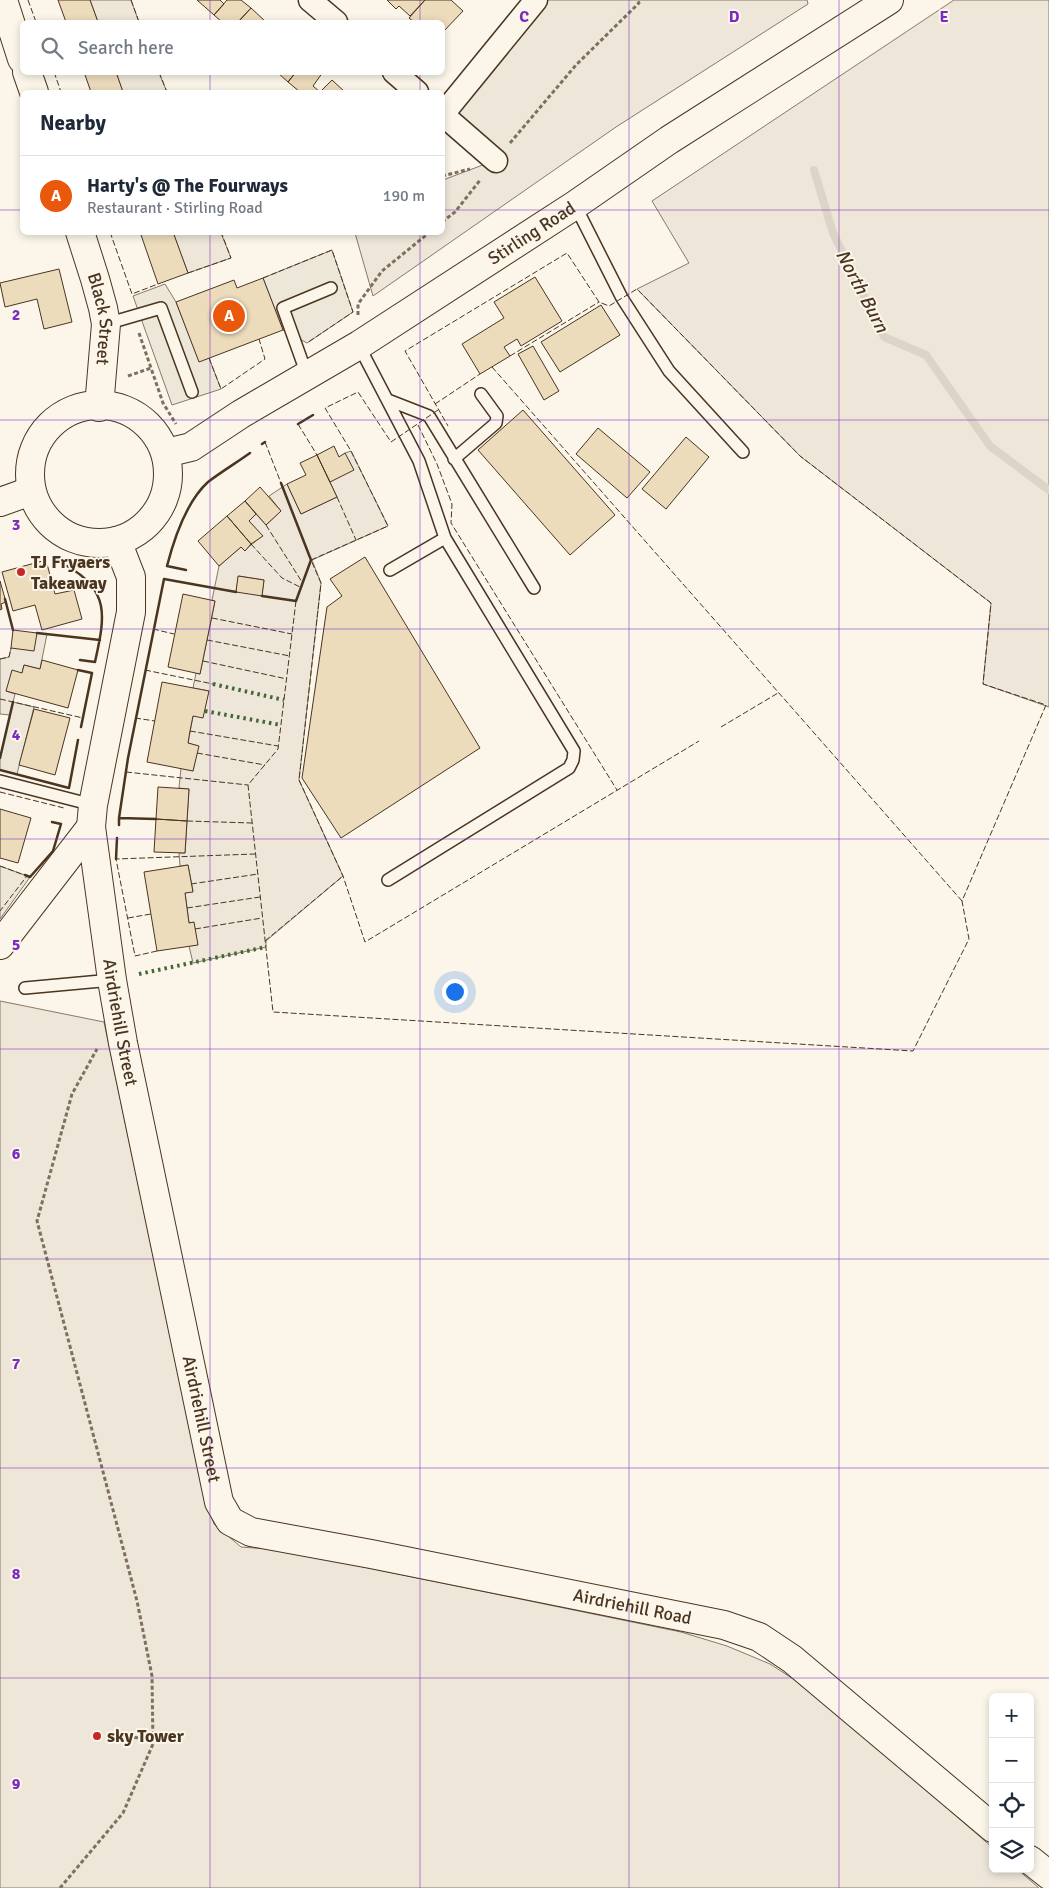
<!DOCTYPE html>
<meta charset="utf-8">
<style>
:root{--surface:#fff;--page:#f2f2f3;--text:#1f2937;--muted:#747a83;--line:#e0e1e3;--accent:#ea580c}
body{margin:0;font-family:Signika,sans-serif;background:var(--page);color:var(--text)}
.controls{position:absolute;right:15px;bottom:15px;display:grid;overflow:hidden;border-radius:8px;box-shadow:0 2px 8px #0003}
.controls button{width:45px;height:45px;display:grid;place-items:center;padding:0;border:0;border-bottom:1px solid var(--line);background:var(--surface);color:var(--text);font:25px sans-serif}
.you{position:absolute;left:454px;top:991px;width:18px;height:18px;margin:-12px;border:4px solid #fff;border-radius:50%;background:#1a73e8;box-shadow:0 0 0 8px #1a73e833}
.badge{display:grid;place-items:center;width:32px;height:32px;border-radius:50%;background:var(--accent);color:#fff;font-size:16px;font-weight:700}
.pin{position:absolute;translate:-50% -50%;border:2px solid #fff;box-shadow:0 1px 5px #0006}
.list{margin:0;padding:0;list-style:none}
h2{display:flex;justify-content:space-between;align-items:center;height:65px;margin:0;padding:0 20px;font-size:21px}
h2 small{font-size:16px;font-weight:400;color:var(--muted)}
.list li{display:grid;grid-template-columns:32px 1fr auto;gap:15px;align-items:center;box-sizing:border-box;height:80px;padding:0 20px;border-top:1px solid var(--line)}
.list b{display:block;font-size:19px;white-space:nowrap}
.list p{margin:0;font-size:16px;white-space:nowrap;color:var(--muted)}
.list em{font-size:16px;font-style:normal;color:var(--muted)}
.icon{flex:none;width:28px;height:28px;fill:none;stroke:currentColor;stroke-width:2;stroke-linecap:round;stroke-linejoin:round}
.map{position:relative;flex:none;width:1049px;height:1888px;overflow:hidden}
.search{position:absolute;background:var(--surface);box-shadow:0 2px 8px #0003;left:20px;top:20px;width:425px;height:55px;display:flex;align-items:center;gap:12px;box-sizing:border-box;padding:0 18px;border-radius:8px;color:var(--muted);font-size:19px}
.panel{position:absolute;background:var(--surface);box-shadow:0 2px 8px #0003;left:20px;top:90px;width:425px;height:145px;border-radius:8px}
.map>svg:first-child{display:block}
.green{fill:#ede6d9;stroke:#887966;fill-rule:evenodd}
.parking{fill:#ede7d9;stroke:#887966}
.lines{fill:none;stroke-linecap:round;stroke-linejoin:round}
.stream{stroke:#dcd4c6;stroke-width:8}
.building{fill:#ecdcbc;stroke:#4a3520}
.lane-casing{stroke:#4a3520;stroke-width:14}
.street-casing{stroke:#4a3520;stroke-width:25}
.secondary-casing{stroke:#4a3520;stroke-width:30}
.primary-casing{stroke:#4a3520;stroke-width:30}
.path{stroke:#7f6f5c;stroke-width:3;stroke-dasharray:4 2.5;stroke-linecap:butt}
.lane{stroke:#fbf6e9;stroke-width:11}
.street{stroke:#fbf6e9;stroke-width:22}
.secondary{stroke:#fbf6e9;stroke-width:28}
.primary{stroke:#fbf6e9;stroke-width:28}
.hedge{stroke:#436837;stroke-width:4;stroke-dasharray:2.5 4;stroke-linecap:butt}
.fence{stroke:#4a3520;stroke-width:1;stroke-dasharray:6 2.5;stroke-linecap:butt}
.wall{stroke:#4a3520;stroke-width:2.5}
.grid{fill:none;stroke:#7b2cbf;stroke-width:1;stroke-opacity:0.55}
.poi-dot{fill:#c62828;stroke:#fbf6e9;stroke-width:2}
.labels{text-anchor:middle;dominant-baseline:central;stroke-width:4;stroke-linejoin:round;paint-order:stroke}
.street-label{font-size:18px;fill:#4a3520;stroke:#fbf6e9}
.poi-label{font-size:18px;font-weight:bold;fill:#4a3520;stroke:#fbf6e9;text-anchor:start}
.water-label{font-size:19px;font-style:italic;fill:#4a3520;stroke:#fbf6e9}
.grid-label{font-size:16px;text-anchor:middle;font-weight:bold;fill:#7b2cbf;stroke:#fbf6e9;stroke-width:4;stroke-linejoin:round;paint-order:stroke}
</style>
<div class="map">
<svg width="1049" height="1888" viewBox="0 0 1049 1888">
<rect width="100%" height="100%" fill="#fbf6e9"/>
<!-- green -->
<path class="green" d="M90,0H131L139,22H98Z
M536,0H807L808,4L616,127L373,296L355,233L442,232L443,180L496,160L443,114Z
M954,0H1049V707L983,684L991,603L800,456L637,289L689,263L652,201Z
M116,73H159L167,92H123Z
M173,233H221L231,258L188,273Z
M351,451L388,526L312,560L321,583L299,780L343,876L266,941V947L193,963L189,946L197,944L194,923H189L185,893L193,891L188,865L180,866L179,853H185L189,789L179,788L181,768L193,771L198,746L188,743L193,716L209,691L193,688L196,673L200,674L215,601L212,600L219,566L241,547L245,550L262,536L249,521L256,514L266,525L281,511L269,496L287,484L301,514L337,497L330,482L345,453ZM239,576L264,580L262,595L236,591Z
M37,633L47,634L40,669L24,665L22,673L6,691L15,694L13,702L34,707L17,774L0,770V758L10,715L0,714V659L9,657L11,648Z
M0,866L30,877L0,919Z
M0,1001L104,1022L200,1478L214,1524L241,1547L281,1550L681,1632L727,1646L770,1664L812,1691L993,1848V1869H1017L1039,1888H0Z"/>
<!-- parking -->
<path class="parking" d="M332,250L353,312L307,343L283,330L263,278Z
M165,284L176,302L199,361L209,358L221,389L172,405L133,296Z"/>
<g class="lines">
<!-- stream -->
<path class="stream" d="M814,170L833,233L884,337L926,355L990,446L1049,490"/>
</g>
<!-- building -->
<path class="building" d="M58,0H90L98,22H66Z
M197,0H220L224,4L214,15Z
M227,0H241L251,8L238,22H222L214,15Z
M387,0H425L410,16L399,6L396,9Z
M425,0H451L463,11L442,33V22H414L409,18Z
M251,8L266,22H238Z
M84,72H116L123,92H91Z
M277,72H296L288,82Z
M296,72H323L313,86L320,92H300L288,82Z
M332,80L345,92H320Z
M140,232H173L188,273L158,284Z
M59,269L72,322L44,329L37,299L5,307L0,283Z
M535,277L562,321L521,346L517,339L504,347L510,356L480,374L462,344L504,318L494,302Z
M263,278L283,330L199,362L176,302L234,280L237,288Z
M601,305L620,335L560,372L541,342Z
M533,346L559,391L544,400L518,354Z
M523,410L615,515L570,555L478,450Z
M598,428L650,472L627,498L576,454Z
M686,437L709,457L666,509L642,489Z
M334,446L339,457L345,453L354,470L330,482L317,455Z
M317,455L337,497L301,514L287,484L306,475L300,463Z
M260,487L281,511L266,525L245,501Z
M245,501L256,514L249,521L263,536L251,544L227,516Z
M227,516L251,544L245,551L241,547L219,566L198,541Z
M365,557L480,748L341,838L302,778L327,607L342,596L330,579Z
M46,560L55,594L74,590L82,619L42,630L35,605L13,611L2,572Z
M238,576L264,580L262,596L236,592Z
M0,581L6,602L1,604L2,609L0,610Z
M183,594L215,601L200,674L168,667Z
M13,630L37,633L34,651L11,648Z
M42,660L78,670L68,708L6,691L12,670L22,673L24,665L40,669Z
M162,682L209,691L203,718L193,716L190,731L188,743L199,746L193,771L147,762Z
M34,709L70,718L55,775L19,765Z
M158,787L189,789L187,821L156,819Z
M0,809L31,818L18,863L0,858Z
M156,819L187,821L185,853L154,852Z
M188,865L193,892L185,893L189,923L194,922L198,945L157,951L144,872Z"/>
<g class="lines">
<!-- lane casing -->
<g class="lane-casing">
<path id="lane" d="M575,205L622,298L669,371L743,452
M106,324L161,308L192,392
M359,346L419,461L445,538L574,751L573,760L569,768L388,880
M307,375L283,308L331,288
M388,400L429,416L534,588
M454,459L496,423L497,416L481,394
M390,570L445,538
M0,781L93,805
M25,988L112,980"/>
</g>
<!-- street casing -->
<g class="street-casing">
<path id="street" d="M310,0L336,22
M394,72L417,92
M442,114L496,161
M443,114L536,0"/>
</g>
<!-- secondary casing -->
<g class="secondary-casing">
<g id="secondary">
<path id="s1" d="M117,541L131,577V612L93,805L91,827L112,980L123,1043L219,1502L230,1521L251,1532L371,1554L724,1625L759,1637L792,1659L993,1828"/>
<path d="M0,945L91,827"/>
<path d="M1030,1860L1049,1875"/>
</g>
</g>
<!-- primary casing -->
<g class="primary-casing">
<g id="primary">
<path d="M3,0L22,59"/>
<path d="M27,72L34,92"/>
<path id="s2" d="M80,232L95,279L103,308L106,324L99,407"/>
<circle cx="99" cy="474" r="69"/>
<path id="s3" d="M166,453L191,447L241,414L359,345L575,205L669,140L889,0"/>
<path d="M0,502L31,491"/>
</g>
</g>
<!-- path -->
<path class="path" d="M510,143L576,65L639,3L637,0
M442,176L470,169
M442,222L455,212L481,179
M358,315V304L382,271L430,232
M139,333L163,403L176,424
M128,376L151,368
M108,1737L153,1738
M60,1888L123,1813L153,1744L152,1676L137,1601L37,1221L72,1094L97,1049"/>
<!-- lane -->
<use href="#lane" class="lane"/>
<!-- street -->
<use href="#street" class="street"/>
<!-- secondary -->
<use href="#secondary" class="secondary"/>
<!-- primary -->
<use href="#primary" class="primary"/>
<!-- hedge -->
<path class="hedge" d="M213,684L284,700
M205,711L281,725
M139,974L266,947"/>
<!-- fence -->
<path class="fence" d="M28,0L36,22
M131,0L139,22
M54,72L61,92
M159,72L167,92
M110,232L132,294L158,284
M188,273L231,258L221,232
M263,278L332,250L353,312L307,343
M510,356L599,302
M209,358L221,389L265,359L259,339
M492,367L962,901
M435,404L480,374
M438,410L391,442L358,392L325,408L351,451L388,526L311,560L321,583L299,780L343,876L365,942L699,741
M298,424L317,455
M418,425L437,464L452,504L451,523L617,790
M265,442L281,483
M337,497L356,540
M266,525L302,582
M251,544L282,578L300,587
M296,601L278,749L248,785L273,1012L913,1051L969,939L962,901L1046,705L983,684L991,603L800,456L637,289L609,306L599,302L567,253L405,351L448,426
M212,618L292,634
M153,629L174,634
M207,640L290,656
M0,659L9,657L11,648
M203,661L287,679
M145,670L213,684
M0,699L83,718
M135,718L155,721
M721,727L778,693
M190,731L278,746
M197,753L265,765
M126,772L248,785
M0,792L64,808
M187,821L252,823
M0,866L27,876L0,911
M191,884L258,874
M187,908L260,897
M128,918L151,914
M195,929L262,918
M265,941L343,876
M157,951L135,956L116,859L255,854"/>
<!-- wall -->
<path class="wall" d="M298,424L313,415
M262,444L265,442
M67,566C112,591 104,620 95,662L80,660
M186,570L167,566C174,539 187,501 208,482C221,472 236,463 250,453
M262,596L296,601L311,560L281,483
M5,599L13,630
M37,633L100,640
M78,670L92,673L81,727
M0,758L13,702
M0,770L69,788L78,740
M119,818L128,758L164,579L236,592
M119,825V818L156,819
M116,859L117,838
M25,875L30,877L53,851L61,824L52,822"/>
</g>
<!-- grid -->
<path class="grid" d="M210,0V22M420,0V22M629,0V1888M839,0V1888M210,72V92M420,72V92M0,210H22M442,210H1049M210,232V1888M420,232V1888M0,420H1049M0,629H1049M0,839H1049M0,1049H1049M0,1259H1049M0,1468H1049M0,1678H1049"/>
<!-- markers -->
<g class="poi-dot">
<circle cx="21" cy="572" r="5"/>
<circle cx="97" cy="1736" r="5"/>
</g>
<g class="labels">
<!-- street labels -->
<g class="street-label">
<text stroke="none"><textPath href="#s3" startOffset="428">Stirling Road</textPath></text>
<text stroke="none"><textPath href="#s2" startOffset="90">Black Street</textPath></text>
<text stroke="none"><textPath href="#s1" startOffset="490">Airdriehill Street</textPath></text>
<text stroke="none"><textPath href="#s1" startOffset="895">Airdriehill Street</textPath></text>
<text stroke="none"><textPath href="#s1" startOffset="1414">Airdriehill Road</textPath></text>
</g>
<!-- poi labels -->
<g class="poi-label">
<text x="31" y="562">TJ Fryaers<tspan x="31" dy="21">Takeaway</tspan></text>
<text x="107" y="1736">sky Tower</text>
</g>
<!-- water labels -->
<g class="water-label">
<text transform="translate(862 291) rotate(62)">North Burn</text>
</g>
</g>
<g class="grid-label">
<text x="524" y="22">C</text>
<text x="734" y="22">D</text>
<text x="944" y="22">E</text>
<text x="16" y="320">2</text>
<text x="16" y="530">3</text>
<text x="16" y="740">4</text>
<text x="16" y="950">5</text>
<text x="16" y="1159">6</text>
<text x="16" y="1369">7</text>
<text x="16" y="1579">8</text>
<text x="16" y="1789">9</text>
</g>
</svg>
<div class="controls">
<button>+</button>
<button>−</button>
<button><svg class="icon" aria-label="locate" viewBox="0 0 24 24"><circle cx="12" cy="12" r="6"/><path d="M12 2v4M12 18v4M2 12h4M18 12h4"/></svg></button>
<button><svg class="icon" aria-label="layers" viewBox="0 0 24 24"><path d="M12 4l9 5-9 5-9-5zM3 14l9 5 9-5"/></svg></button>
</div>
<div class="you"></div>
<div class="pin badge" style="left:229px;top:316px">A</div>
<div class="search"><svg class="icon" aria-label="search" viewBox="0 0 24 24"><circle cx="10" cy="10" r="6"/><path d="M15 15l6 6"/></svg>Search here</div>
<section class="panel">
<h2>Nearby<small></small></h2>
<ul class="list">
<li><span class="badge">A</span><div><b>Harty's @ The Fourways</b><p>Restaurant · Stirling Road</p></div><em>190 m</em></li>
</ul>
</section>
</div>
